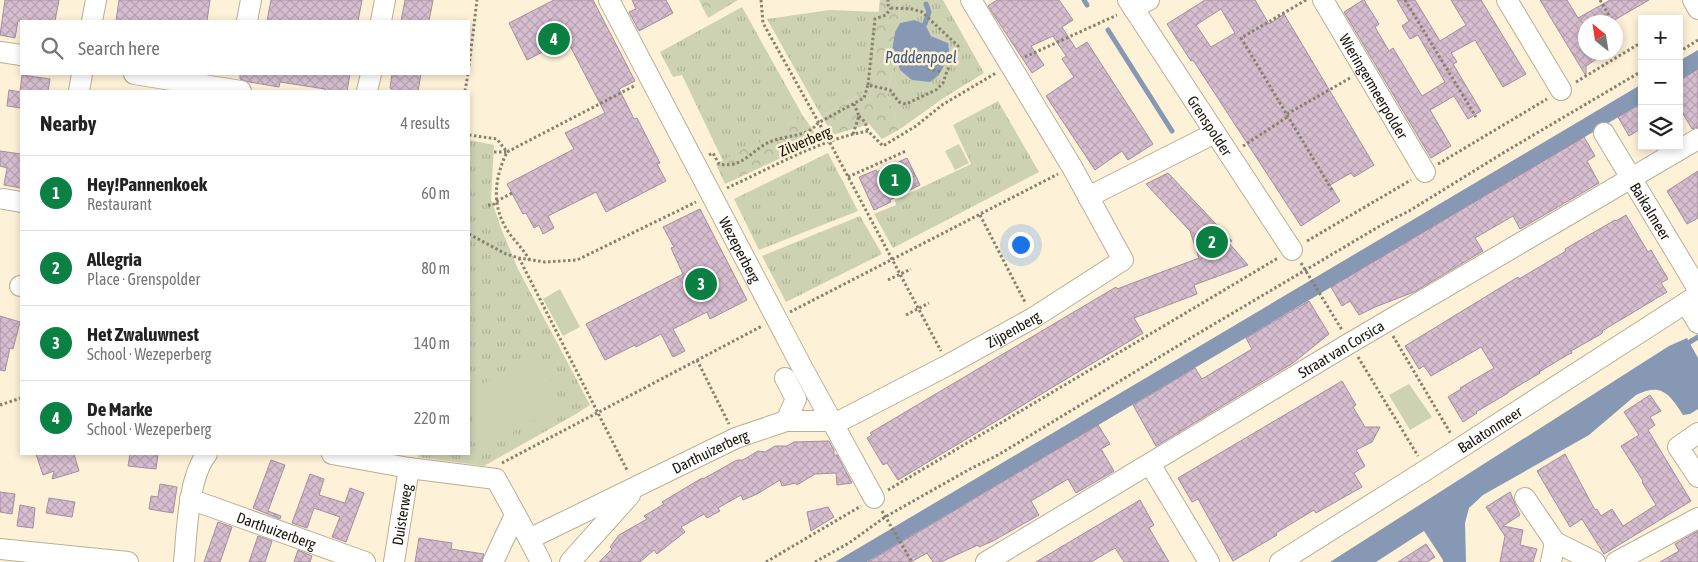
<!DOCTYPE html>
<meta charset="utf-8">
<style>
:root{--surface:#fff;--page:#f2f2f2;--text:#222;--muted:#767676;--line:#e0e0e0;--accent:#0b8043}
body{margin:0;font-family:"Asap Condensed",sans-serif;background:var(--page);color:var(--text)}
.controls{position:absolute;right:15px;top:15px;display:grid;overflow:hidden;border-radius:0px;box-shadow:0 2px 8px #0003}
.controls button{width:45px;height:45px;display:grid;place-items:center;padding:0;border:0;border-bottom:1px solid var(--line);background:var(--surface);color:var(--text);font:25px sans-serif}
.compass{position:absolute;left:1578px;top:15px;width:45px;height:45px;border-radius:50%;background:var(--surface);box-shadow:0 2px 8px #0003;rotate:330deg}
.you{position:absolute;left:1020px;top:244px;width:18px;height:18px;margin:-12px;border:4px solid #fff;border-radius:50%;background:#1a73e8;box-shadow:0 0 0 8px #1a73e833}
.badge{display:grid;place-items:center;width:32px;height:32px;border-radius:50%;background:var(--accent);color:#fff;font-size:16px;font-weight:700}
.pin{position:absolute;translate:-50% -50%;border:2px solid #fff;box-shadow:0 1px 5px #0006}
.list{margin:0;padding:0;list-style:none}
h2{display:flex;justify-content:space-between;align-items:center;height:65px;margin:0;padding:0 20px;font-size:21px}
h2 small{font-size:16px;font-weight:400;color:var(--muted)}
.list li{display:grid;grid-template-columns:32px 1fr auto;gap:15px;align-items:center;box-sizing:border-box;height:75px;padding:0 20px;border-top:1px solid var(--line)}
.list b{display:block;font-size:19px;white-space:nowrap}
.list p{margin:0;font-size:16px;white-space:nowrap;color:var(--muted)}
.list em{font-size:16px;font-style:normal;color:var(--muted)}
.icon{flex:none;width:28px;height:28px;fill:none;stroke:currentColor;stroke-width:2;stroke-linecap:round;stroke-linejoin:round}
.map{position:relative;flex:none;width:1698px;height:562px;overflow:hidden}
.search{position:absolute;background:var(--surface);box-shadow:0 2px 8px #0003;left:20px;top:20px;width:450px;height:55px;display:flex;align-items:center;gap:12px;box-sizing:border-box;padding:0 18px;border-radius:0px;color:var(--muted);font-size:19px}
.panel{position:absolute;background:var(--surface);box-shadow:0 2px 8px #0003;left:20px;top:90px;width:450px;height:365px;border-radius:0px}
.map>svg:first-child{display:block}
.grass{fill:url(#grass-tufts)}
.forest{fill:url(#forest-crowns)}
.park{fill:#ccd2b2}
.water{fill:#8698b4}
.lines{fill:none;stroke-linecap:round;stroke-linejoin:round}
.stream{stroke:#8698b4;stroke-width:5}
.building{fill:url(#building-cross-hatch);stroke:#a68e9f;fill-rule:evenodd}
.minor-casing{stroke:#baaf95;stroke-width:22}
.path{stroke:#88816f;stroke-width:3;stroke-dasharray:2.5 2.5;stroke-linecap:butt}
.minor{stroke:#fff;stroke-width:20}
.labels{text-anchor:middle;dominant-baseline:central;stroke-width:5;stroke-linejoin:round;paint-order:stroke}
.street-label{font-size:15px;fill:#1a160c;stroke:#fdf2d7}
.water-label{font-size:16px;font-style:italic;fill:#3c5680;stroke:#fdf2d7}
</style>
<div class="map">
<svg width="1698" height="562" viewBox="0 0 1698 562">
<defs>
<pattern id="grass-tufts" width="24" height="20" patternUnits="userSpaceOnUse" patternTransform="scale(1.25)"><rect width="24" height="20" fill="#ccd2b2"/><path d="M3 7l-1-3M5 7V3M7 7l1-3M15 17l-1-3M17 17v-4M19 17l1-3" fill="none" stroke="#afb498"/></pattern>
<pattern id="forest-crowns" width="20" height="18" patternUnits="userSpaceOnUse" patternTransform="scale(1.25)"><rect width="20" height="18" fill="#ccd2b2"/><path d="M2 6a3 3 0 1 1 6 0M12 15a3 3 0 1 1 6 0" fill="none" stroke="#afb498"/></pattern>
<pattern id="building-cross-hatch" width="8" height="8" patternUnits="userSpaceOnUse" patternTransform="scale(1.25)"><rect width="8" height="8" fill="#d6bdcf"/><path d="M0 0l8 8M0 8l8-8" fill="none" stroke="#b7a2b1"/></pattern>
</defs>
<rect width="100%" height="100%" fill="#fdf2d7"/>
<!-- grass -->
<path class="grass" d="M899,0H943L984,73L945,97L900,129L887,95L895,60L900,70L939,75L950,55L948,43L931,36L914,20L900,23Z
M742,7L803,116L723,161L682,75L673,77L660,52Z
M830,10L880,12L869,89L822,117L767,19Z
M998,101L1039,172L893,248L874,214L896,205L895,200L971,164L953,125Z
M469,140L494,145L491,199L501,228L517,267L590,405L576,414L484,466L418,457L419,454H469Z
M828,153L858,211L759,250L734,199Z
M860,216L882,254L786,302L762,256Z"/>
<!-- forest -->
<path class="forest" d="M699,0H738L708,18Z
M880,0H899L900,23L895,32L892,50L895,60L887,95L900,129L882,139L869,124L833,135L822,117L869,89Z
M803,116L820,140L725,184L716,164Z"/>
<!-- park -->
<path class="park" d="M959,144L969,163L955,170L945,151Z
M560,289L580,327L563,336L543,299Z
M537,356L563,405L487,446L469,412V391Z
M1409,384L1432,417L1410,430L1389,395Z"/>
<!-- water -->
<path class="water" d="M914,20L925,24L931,36L948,43L950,55L939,75L930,82L912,80L900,70L892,50L895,32L900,23Z
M1698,50V70L1679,81V61Z
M1642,84V103L867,562H835Z
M1687,338L1698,358V409L1690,414L1683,415C1670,395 1662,382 1636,395L1589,435L1483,495L1469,508L1465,523L1466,562H1443V560L1424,531L1376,562H1330L1669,346Z"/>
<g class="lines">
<!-- stream -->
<path class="stream" d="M1084,0L1087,5
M925,24L929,12L926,4
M1108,30L1172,131
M1685,345L1698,337"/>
</g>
<!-- building -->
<path class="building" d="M5,0H59L55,21H18L15,38L0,35Z
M119,0H210L207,21H116Z
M271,0H362L358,21H267Z
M405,0H433L429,21H401Z
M554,0H593L635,81L619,89L634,119L637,118L660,163L657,164L666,181L606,212L596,192L548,216L554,228L543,234L539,225L534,228L526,213L523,214L507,184L574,149L565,133L605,113L569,44L566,45L564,41L527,60L509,23Z
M632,0H666L673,13L639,31L629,12L636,9Z
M997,0H1059L1073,20L1062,27L1076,49L1087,42L1153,144L1128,160L1122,151L1095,170L1046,96L1074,77L1062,59L1066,56L1053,36L1031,46L1044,65L1032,73L988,6Z
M1205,0H1255L1269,24L1284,14L1374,165L1354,177L1351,173L1330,185L1340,201L1301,226L1193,60L1191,61L1167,24ZM1221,9L1235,33L1211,47L1196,25Z
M1363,0H1364L1379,24L1375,27L1389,51L1393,48L1422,96L1445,82L1418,35L1410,39L1402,26L1409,21L1397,0H1415L1440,41L1466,25L1451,0H1481L1526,74L1503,87L1475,40L1451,53L1457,62L1453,64L1481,111L1468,119L1454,96L1430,110L1451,146L1431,158L1344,12Z
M1540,0H1567L1578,18L1610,0H1649L1611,22H1609L1607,19L1601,22H1586V52H1607L1586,66V76Z
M1698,69V127L1692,129L1679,107V81Z
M240,74H350L347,91H324L325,89L280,82L279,87L249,82L240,79Z
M392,74H421L418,91H392V89L390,88Z
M22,75L50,79L48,91H20Z
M9,90L21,92V108L7,106Z
M1642,103V128L1629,136L1618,117Z
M1584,137L1595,156L1587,161L1599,183L1520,229L1513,216L1475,238L1483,251L1414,292L1375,307L1359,315L1350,301L1342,306L1331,287Z
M0,151L21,154V188L4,185L7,168L0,166Z
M907,158L920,185L890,200L891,202L874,210L859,177L876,170L877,172Z
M1698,171V218L1687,224L1667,191Z
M1168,173L1232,241L1228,242L1248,265L1194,285L1197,294L1134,318L1143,333L898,480L887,463L883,465L867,438L872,435L870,433L1116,287L1117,289L1199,258L1190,231L1146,184Z
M700,209L747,300L710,319L707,312L673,329L685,351L673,357L661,334L636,347L635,345L605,360L586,324L683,274L671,248L674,247L663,227Z
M1626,215L1648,252L1651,250L1668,279L1661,283L1667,292L1602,331L1603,332L1601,334L1571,351L1572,353L1569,354L1539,372L1540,373L1508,392V393L1476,412L1477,413L1463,422L1448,397L1461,389L1460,388L1494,368L1481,347L1431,376L1424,366L1419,369L1405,346L1518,277L1519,279L1566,251L1565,249L1615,220L1616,221Z
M1309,301L1329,334L1293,363L1156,446L1133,405L1195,368L1202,379L1252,349L1246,338Z
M0,316L20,322L14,345L13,349L10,348L5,371L0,370Z
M1342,381L1356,405L1353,407L1365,427H1380L1372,442L1356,450L1365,466L1354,473L1362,487L1316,513L1314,510L1276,533L1277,535L1233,561L1198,499L1192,502L1178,478Z
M1650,395L1661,411L1650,417L1655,425L1648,430L1691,501L1604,554L1582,519L1570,527L1537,471L1565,454L1595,510L1597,509L1601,516L1612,509L1623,526L1656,505L1642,482L1643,481L1621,446L1639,435L1624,412Z
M1098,425L1110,444L1101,449L1114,471L1076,493L1068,479L1031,501L1039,515L993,541L979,547L978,545L941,562H933L927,553L911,562H868Z
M829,441L834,450V455H837L852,483L837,485L836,473L815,474L797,485L796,483L782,486L780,480L757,494L743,500L741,495L718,508L720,511L707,518L704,514L681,527L685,532L657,554L654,550L640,562H599L612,549L610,547L619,535L647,519L644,516L664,504L662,502L702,478L703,479L737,460H743L758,451L765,452L775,446H787L794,442Z
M36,454H74L79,471L52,479L54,471L43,475Z
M130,454H158L156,469L128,466Z
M271,460L285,465L268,511L281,516L280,519L253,508Z
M310,474L324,479L319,495L345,503L350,488L364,493L346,542L332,537L340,517L314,508L307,528L292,523Z
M160,484L177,487L173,513L149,509L151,496L158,497Z
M0,492L15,494L12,514L0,512Z
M1510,492L1520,515L1503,526L1523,530L1520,545L1537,549L1533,562H1500L1505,536L1486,507Z
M49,498L75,502L72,517L46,513Z
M1140,500L1154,525L1149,528L1169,562H1124L1115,548L1091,562H1036Z
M20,505L35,508L33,528L17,526Z
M828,507L834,517L811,531L807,512Z
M218,522L232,527L220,562H204Z
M1698,531V562H1660L1679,551L1675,544Z
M258,536L272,541L265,562H249Z
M419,538L452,543L451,549L484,554L481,562H415Z
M1426,544L1435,557L1427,562H1398Z
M298,550L312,556L310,562H294Z"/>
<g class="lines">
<!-- minor casing -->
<g class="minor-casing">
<g id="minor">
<path id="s1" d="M609,0L803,369L874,498"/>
<path id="s2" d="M1128,0L1292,250"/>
<path id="s3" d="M1323,0L1425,172"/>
<path d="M1507,0L1561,90"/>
<path d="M1693,0L1698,9"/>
<path d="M1133,8L1149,0"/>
<path d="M92,21L96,0"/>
<path d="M247,21L251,0"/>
<path d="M381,21L385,0"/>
<path d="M0,52L21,55"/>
<path d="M134,74L241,91"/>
<path d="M79,91L82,74"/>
<path d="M367,91L371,74"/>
<path id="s4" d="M1604,133L1698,289"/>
<path d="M1088,197L1215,133"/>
<path d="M4,199L21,202"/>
<path d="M20,286H21"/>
<path d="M1686,303L1698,323"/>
<path id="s5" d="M786,421H840L948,365L1033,318L1123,260L1072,167L971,0"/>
<path d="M1698,433L1678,447L1698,477"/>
<path id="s6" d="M332,454L409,468L496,479L529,539L736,438L786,421L796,399L785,378"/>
<path d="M1150,464L1209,562"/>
<path d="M1525,498L1555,542"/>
<path id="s7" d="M190,499L365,562"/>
<path d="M529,539L541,562"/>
<path d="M0,549L128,562"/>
<path d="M184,562C187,532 188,477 207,454"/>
<path id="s8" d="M394,562L409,468"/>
<path d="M493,562L515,515"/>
<path d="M570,562L630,495"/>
<path id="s9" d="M986,562L1350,343L1698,139"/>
<path id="s10" d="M1280,562L1426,470L1698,295"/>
<path d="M1551,562L1555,542L1595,562"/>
<path d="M1616,562L1698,518"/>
</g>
</g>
<!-- path -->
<path class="path" d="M761,0L763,23L829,141L941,351
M1306,0L1241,38L1332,190
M1405,0L1476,117
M1600,0L1613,22
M1616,27L1619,32
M1679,52L1698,40
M932,53L947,60
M1025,57L1117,15
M469,66L477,0
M928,68L941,72
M1576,82L1642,42
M868,85L875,19L886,15L891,8
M465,91L468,74
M1287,114L1350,78
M859,116L865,122L868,131
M853,134L859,116L854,104
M469,135L497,139L507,152L636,85
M1243,146L1289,116
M494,152H507C493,181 491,210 512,237C518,244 524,251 529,259
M709,155L713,153L719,164C724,165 729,165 734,164C748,160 758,146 772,141C787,135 808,137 818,123L864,98L868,85L890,90L899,102L906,104L936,90L943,83L947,71L958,50V46L922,12L912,9L891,8L888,5V0
M1438,164L1547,99
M848,177L906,151
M727,188C771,168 821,139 868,131L883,146L916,126L942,105L996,73
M488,205H493L497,201L512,193
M980,215L1026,304
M469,234L506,254L519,258L545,262L577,260L696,202
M1307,241L1411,180
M519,258L628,472
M1301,263L1342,330
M888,280L911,269
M790,312L1058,174
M906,315L929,303
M1393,336L1451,434
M1358,357L1418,456
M697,360L729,424
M0,405L21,398
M502,463L762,326
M888,490L1278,258
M882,511L912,562
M766,562L861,506
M815,562L849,543L885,517L970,469L998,455L1199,333L1385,223L1409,211L1503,153L1642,71"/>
<!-- minor -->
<use href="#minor" class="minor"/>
</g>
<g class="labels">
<!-- street labels -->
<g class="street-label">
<text stroke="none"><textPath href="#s3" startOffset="100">Wieringermeerpolder</textPath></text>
<text stroke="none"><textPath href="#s2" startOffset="150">Grenspolder</textPath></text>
<text transform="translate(805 141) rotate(-23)">Zilverberg</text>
<text stroke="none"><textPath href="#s4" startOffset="91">Baikalmeer</textPath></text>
<text stroke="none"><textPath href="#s1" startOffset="282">Wezeperberg</textPath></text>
<text stroke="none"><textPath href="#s5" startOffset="250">Zijpenberg</textPath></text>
<text stroke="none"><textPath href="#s9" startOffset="414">Straat van Corsica</textPath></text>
<text stroke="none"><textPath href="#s10" startOffset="248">Balatonmeer</textPath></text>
<text stroke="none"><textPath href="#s6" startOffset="436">Darthuizerberg</textPath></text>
<text stroke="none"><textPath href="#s8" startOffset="48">Duisterweg</textPath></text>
<text stroke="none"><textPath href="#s7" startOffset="92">Darthuizerberg</textPath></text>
</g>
<!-- water labels -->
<g class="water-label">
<text x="921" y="57">Paddenpoel</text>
</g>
</g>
</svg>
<div class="controls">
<button>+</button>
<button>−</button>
<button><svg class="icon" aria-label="layers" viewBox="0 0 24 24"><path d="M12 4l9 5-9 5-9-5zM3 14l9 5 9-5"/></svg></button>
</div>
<svg class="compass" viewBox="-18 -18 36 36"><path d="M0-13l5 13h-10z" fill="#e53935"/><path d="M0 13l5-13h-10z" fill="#767676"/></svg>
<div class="you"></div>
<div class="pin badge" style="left:895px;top:180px">1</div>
<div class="pin badge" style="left:1212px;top:242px">2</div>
<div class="pin badge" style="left:701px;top:284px">3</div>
<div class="pin badge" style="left:554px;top:39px">4</div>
<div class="search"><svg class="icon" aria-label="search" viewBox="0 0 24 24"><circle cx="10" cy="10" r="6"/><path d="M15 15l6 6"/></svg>Search here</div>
<section class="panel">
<h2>Nearby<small>4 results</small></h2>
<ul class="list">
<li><span class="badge">1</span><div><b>Hey!Pannenkoek</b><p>Restaurant</p></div><em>60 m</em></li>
<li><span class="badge">2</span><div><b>Allegria</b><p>Place · Grenspolder</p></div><em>80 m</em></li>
<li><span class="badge">3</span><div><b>Het Zwaluwnest</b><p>School · Wezeperberg</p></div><em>140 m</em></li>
<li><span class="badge">4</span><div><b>De Marke</b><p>School · Wezeperberg</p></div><em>220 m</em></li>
</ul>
</section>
</div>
